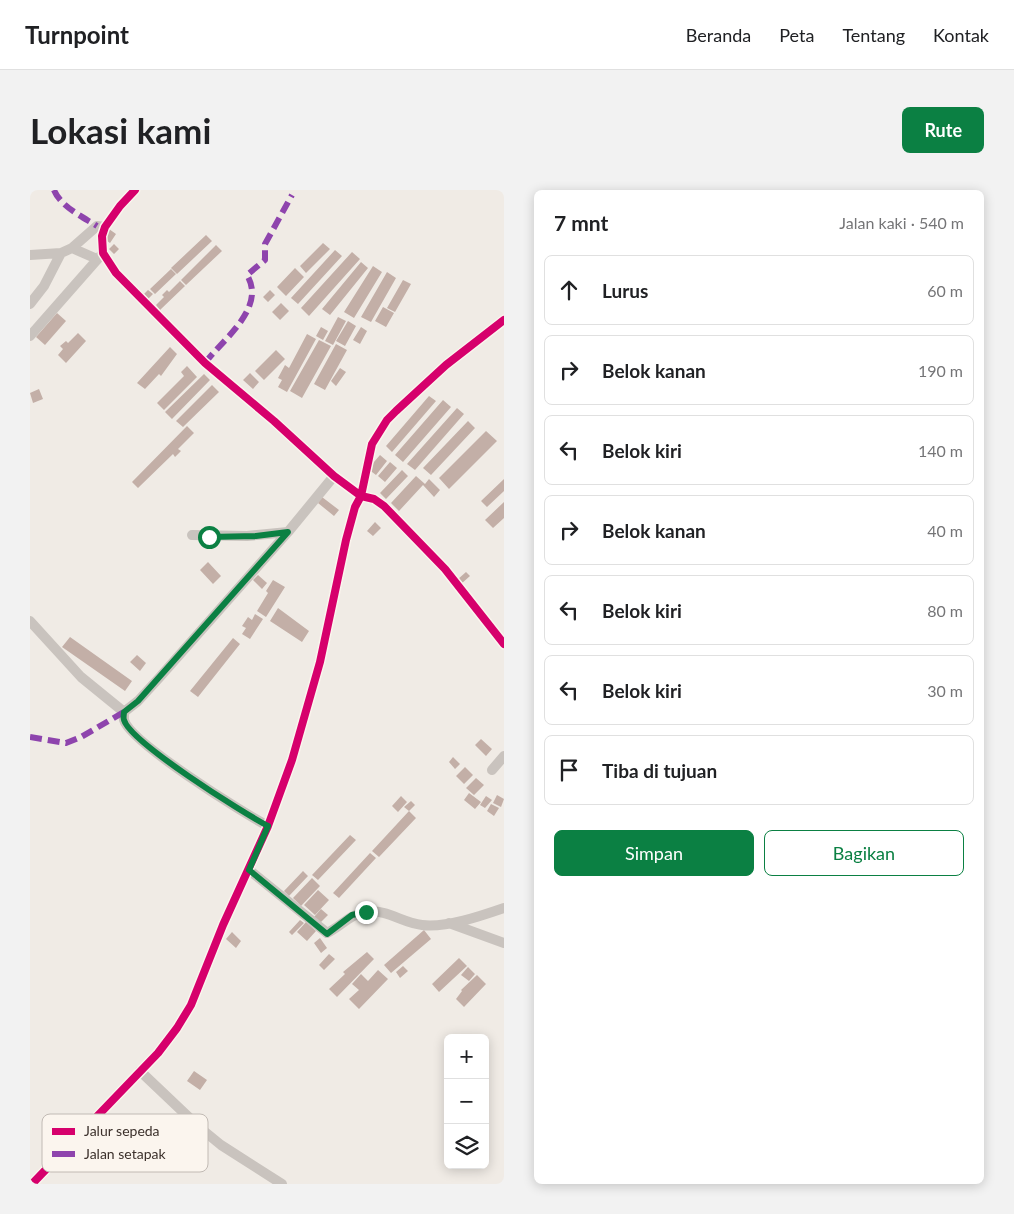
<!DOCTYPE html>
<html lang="id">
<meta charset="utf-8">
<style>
:root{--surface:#fff;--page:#f2f2f2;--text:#202124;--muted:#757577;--line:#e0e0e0;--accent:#0b8043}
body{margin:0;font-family:Lato,sans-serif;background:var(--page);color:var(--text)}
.controls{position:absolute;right:15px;bottom:15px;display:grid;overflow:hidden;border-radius:8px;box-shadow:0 2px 12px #0003}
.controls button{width:45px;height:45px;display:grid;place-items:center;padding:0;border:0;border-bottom:1px solid var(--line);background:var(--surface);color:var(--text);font:25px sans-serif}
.stop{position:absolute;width:15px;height:15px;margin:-11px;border:4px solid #0b8043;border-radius:50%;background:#fff}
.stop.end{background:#0b8043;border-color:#fff;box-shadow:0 1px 5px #0008}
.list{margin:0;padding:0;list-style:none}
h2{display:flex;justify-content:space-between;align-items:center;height:65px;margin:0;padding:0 20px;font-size:21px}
h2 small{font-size:16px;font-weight:400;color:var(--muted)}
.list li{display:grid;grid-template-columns:32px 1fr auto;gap:15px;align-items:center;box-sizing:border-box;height:70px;margin:0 10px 10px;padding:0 10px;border:1px solid var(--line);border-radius:8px}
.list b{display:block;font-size:19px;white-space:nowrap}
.list em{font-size:16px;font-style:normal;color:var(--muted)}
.actions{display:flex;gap:10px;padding:15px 20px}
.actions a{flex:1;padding:11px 0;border:1px solid var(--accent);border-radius:8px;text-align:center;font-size:18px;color:var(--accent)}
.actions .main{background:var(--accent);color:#fff}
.icon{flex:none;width:28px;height:28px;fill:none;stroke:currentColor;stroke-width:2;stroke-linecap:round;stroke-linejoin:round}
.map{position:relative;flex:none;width:474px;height:994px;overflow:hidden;border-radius:8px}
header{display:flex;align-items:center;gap:30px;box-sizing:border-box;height:70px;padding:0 25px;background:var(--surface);border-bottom:1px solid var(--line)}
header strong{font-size:24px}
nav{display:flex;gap:28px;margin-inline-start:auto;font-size:18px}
.intro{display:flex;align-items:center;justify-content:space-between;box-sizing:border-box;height:120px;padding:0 30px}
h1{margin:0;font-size:35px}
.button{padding:12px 22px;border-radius:8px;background:var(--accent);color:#fff;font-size:18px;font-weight:700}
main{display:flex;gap:30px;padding:0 30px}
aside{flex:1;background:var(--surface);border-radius:8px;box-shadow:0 2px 12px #0003}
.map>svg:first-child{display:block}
.building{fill:#c3afa7}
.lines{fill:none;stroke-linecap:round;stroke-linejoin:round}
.minor{stroke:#c9c3be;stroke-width:10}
.quiet{stroke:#8e44ad;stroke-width:6;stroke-dasharray:12 6;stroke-linecap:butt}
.cycleway-casing{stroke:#fbf5ee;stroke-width:11}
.cycleway{stroke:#d6006c;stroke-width:8}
.route{stroke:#0b8043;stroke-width:6}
.key{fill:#fbf5ee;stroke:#c1bab4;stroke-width:1}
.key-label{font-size:14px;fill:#3b302b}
</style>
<header>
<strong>Turnpoint</strong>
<nav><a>Beranda</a><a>Peta</a><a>Tentang</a><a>Kontak</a></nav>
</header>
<div class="intro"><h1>Lokasi kami</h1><a class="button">Rute</a></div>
<main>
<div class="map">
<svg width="474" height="994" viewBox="0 0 474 994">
<rect width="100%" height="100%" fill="#f0ebe5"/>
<!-- building -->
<path class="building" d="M79,39L86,44L80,53L73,48Z
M176,45L182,51L147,84L141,78Z
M293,53L300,59L276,83L270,76Z
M84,54L89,59L84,64L79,59Z
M186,55L192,61L156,95L151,90Z
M305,60L312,66L268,114L261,108Z
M322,62L330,69L279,126L271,118Z
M331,72L338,78L300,125L292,119Z
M343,76L352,82L324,128L314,122Z
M265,78L274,87L256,106L247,97Z
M141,79L146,84L125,104L120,99Z
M357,82L366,88L341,132L331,127Z
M373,90L381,94L365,122L357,118Z
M150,91L155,96L130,120L126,115L134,107L132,105L137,100L139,102Z
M118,100L123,104L118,109L114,104Z
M240,100L245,105L238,112L233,107Z
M251,113L259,121L250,130L242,122Z
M353,117L364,123L356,137L345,131Z
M27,123L36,131L15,155L6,147Z
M308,127L316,131L303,155L295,151Z
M318,131L326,136L315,156L306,151Z
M291,137L298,141L293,150L286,146Z
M331,137L337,141L330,154L323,150Z
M48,143L56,151L36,173L28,165L33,159L30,156L36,151L38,153Z
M277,144L286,149L257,202L248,197L252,190L248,188L255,175L259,178Z
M289,150L301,156L272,208L260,201Z
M306,154L317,160L295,200L284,194Z
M140,157L147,164L131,186L129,184L115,199L107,193Z
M246,160L255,169L234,190L225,181Z
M157,176L167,187L134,220L127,213L154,186L151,182Z
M310,178L316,182L306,196L301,191Z
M220,183L229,192L223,199L213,190Z
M174,184L180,190L142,229L135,222Z
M182,195L189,202L153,237L146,231Z
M9,199L13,209L3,213L0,203Z
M399,206L406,211L362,262L356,256Z
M413,210L421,217L373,272L365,265Z
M427,218L434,224L385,280L377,274Z
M438,231L445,238L401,285L393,278Z
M157,236L164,243L148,259L151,261L145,267L143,264L108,298L102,292Z
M456,241L467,251L419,299L409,288Z
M350,265L357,271L346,285L338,279Z
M360,272L367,278L355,292L348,286Z
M372,280L378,286L356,309L350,303Z
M386,286L395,294L399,289L410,300L404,307L393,295L369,321L361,313Z
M474,289V301L457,317L451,311Z
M292,307L309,320L304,326L288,313Z
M474,312V328L463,338L455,330Z
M345,332L351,338L343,346L337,341Z
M178,372L191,386L183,394L170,380Z
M436,382L440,386L431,394L427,390Z
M228,385L237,393L232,399L223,390Z
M243,390L255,397L236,427L227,421L238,403L236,401Z
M248,418L279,441L272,452L240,431Z
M225,424L233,429L220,449L212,444L216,438L212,436L218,427L222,430Z
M40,447L102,491L95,501L32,457Z
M203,448L210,454L168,507L160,501Z
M107,465L116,473L110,481L100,472Z
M451,549L462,559L456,566L445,555Z
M423,567L430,574L425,579L419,572Z
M435,577L443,585L434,594L426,586Z
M446,588L454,595L444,605L436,598Z
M439,603L451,612L445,619L434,610Z
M467,605L474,609L471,617L463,613Z
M371,606L377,612L368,622L362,616Z
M456,606L462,610L455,618L450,615Z
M381,611L385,615L379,621L374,617Z
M461,614L469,618L464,626L457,621Z
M379,621L386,628L349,667L342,661Z
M320,645L326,650L288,690L282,685Z
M340,663L346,668L309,708L303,703Z
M273,681L278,686L259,706L254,701Z
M282,688L290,696L271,716L263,708Z
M288,700L299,710L285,725L274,715Z
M291,719L298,725L290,733L284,727Z
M270,730L274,733L262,745L259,742Z
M276,732L286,741L277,751L267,742Z
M394,740L401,749L361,783L354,775Z
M202,742L211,751L206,758L196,749Z
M290,748L297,758L291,763L284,753Z
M337,762L344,769L307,807L299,799L315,784L313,782Z
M299,764L305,769L294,780L289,775Z
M429,768L437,776L409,802L402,794Z
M373,776L378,781L370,788L366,782Z
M438,777L445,784L439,791L431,785Z
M348,780L358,789L329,819L319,809L329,800L322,794L331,784L338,791Z
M447,785L456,794L434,817L426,809L432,801L431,800Z
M164,881L177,890L170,900L157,891Z"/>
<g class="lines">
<!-- minor -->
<path class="minor" d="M105,0L90,16L75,37L72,46L73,63L86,83L175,173L244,231L304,286L331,306L344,309L354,316L415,379L474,454
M42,58L67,69
M0,65L31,63
M0,114L14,96L31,63L42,58L67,36L75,37
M0,146L73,63
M162,345L217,346L258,342
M0,431L51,487L94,522
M462,580L474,566
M238,636C213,623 100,552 94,530C94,528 94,523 94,522L108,511L129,488L258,342L304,286
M219,680L297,743C312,736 319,724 337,722C357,719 372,733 392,735C416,738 451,726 474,718
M419,733L474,753
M110,881L169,937L191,955L252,994
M2,994L128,863L147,838L161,815L193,735L238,636L262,570L290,472L316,350L325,317L331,306L342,254L357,230L366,221L416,175L474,130"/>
<!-- quiet -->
<path class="quiet" d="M24,0C31,17 53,27 67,36
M175,173C192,150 237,118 217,85L235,70V54L262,5
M0,547L36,553L51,547L94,522"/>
<!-- cycleway casing -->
<g class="cycleway-casing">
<path id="cycleway" d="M105,0L90,16L75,37L72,46L73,63L86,83L175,173L244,231L304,286L331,306L344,309L354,316L415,379L474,454
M2,994L128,863L147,838L161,815L193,735L238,636L262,570L290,472L316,350L325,317L331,306L342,254L357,230L366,221L416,175L474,130"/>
</g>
<!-- cycleway -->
<use href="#cycleway" class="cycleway"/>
</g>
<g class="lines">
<!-- route -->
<path class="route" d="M179,347L226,346L258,342L108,511L94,522C94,523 93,528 94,530C100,552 213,623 238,636L219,680L297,744L322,725L336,722"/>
</g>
<!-- legend -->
<rect x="12" y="924" width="166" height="58" rx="8" class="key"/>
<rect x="22" y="938" width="23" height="7" fill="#d6006c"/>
<rect x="22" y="961" width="23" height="6" fill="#8e44ad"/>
<g class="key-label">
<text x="54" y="946">Jalur sepeda</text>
<text x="54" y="969">Jalan setapak</text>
</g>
</svg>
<div class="controls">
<button>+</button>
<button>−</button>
<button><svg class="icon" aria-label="layers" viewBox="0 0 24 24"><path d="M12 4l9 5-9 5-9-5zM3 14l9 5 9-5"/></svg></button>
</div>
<div class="stop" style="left:179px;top:347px"></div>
<div class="stop end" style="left:336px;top:722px"></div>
</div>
<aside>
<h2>7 mnt<small>Jalan kaki · 540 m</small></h2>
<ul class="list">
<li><svg class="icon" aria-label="ahead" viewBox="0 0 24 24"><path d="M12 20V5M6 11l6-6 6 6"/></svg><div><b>Lurus</b></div><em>60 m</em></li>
<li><svg class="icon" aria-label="right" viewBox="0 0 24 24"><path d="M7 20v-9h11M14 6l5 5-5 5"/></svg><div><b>Belok kanan</b></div><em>190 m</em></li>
<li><svg class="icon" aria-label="left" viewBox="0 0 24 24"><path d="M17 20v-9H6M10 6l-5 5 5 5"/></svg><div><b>Belok kiri</b></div><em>140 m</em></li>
<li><svg class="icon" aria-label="right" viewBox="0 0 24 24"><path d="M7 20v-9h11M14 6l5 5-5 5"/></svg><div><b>Belok kanan</b></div><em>40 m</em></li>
<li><svg class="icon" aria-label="left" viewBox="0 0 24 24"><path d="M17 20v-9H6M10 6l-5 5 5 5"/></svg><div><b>Belok kiri</b></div><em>80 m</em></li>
<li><svg class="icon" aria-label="left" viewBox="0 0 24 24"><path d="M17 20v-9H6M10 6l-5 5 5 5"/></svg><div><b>Belok kiri</b></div><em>30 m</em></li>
<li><svg class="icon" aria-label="arrive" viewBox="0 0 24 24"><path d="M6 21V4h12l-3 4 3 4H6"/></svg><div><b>Tiba di tujuan</b></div></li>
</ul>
<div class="actions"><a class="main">Simpan</a><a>Bagikan</a></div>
</aside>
</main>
